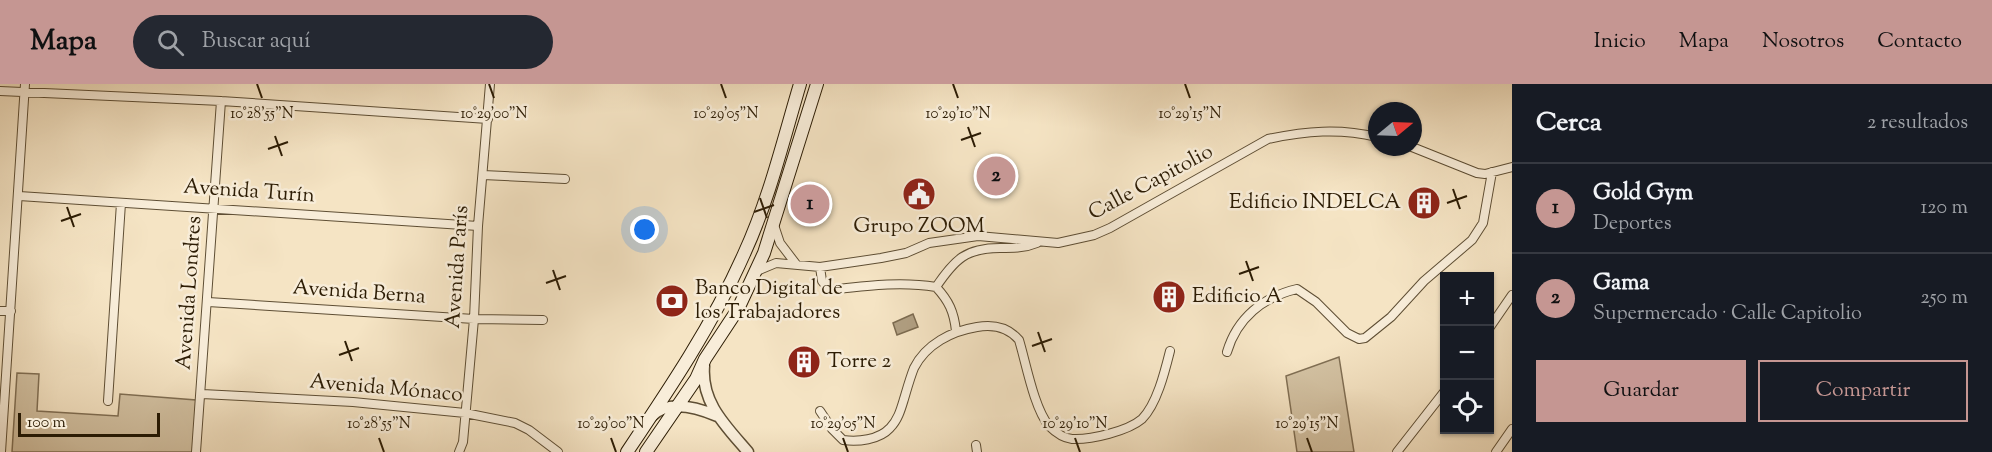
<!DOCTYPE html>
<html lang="es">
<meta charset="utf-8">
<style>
:root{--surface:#171b24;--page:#242831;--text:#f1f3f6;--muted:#9ea1a6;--line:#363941;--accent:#c59692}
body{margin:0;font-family:"Sorts Mill Goudy",serif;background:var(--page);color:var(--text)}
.controls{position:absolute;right:18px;bottom:18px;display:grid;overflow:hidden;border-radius:0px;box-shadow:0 2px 4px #0004}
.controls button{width:54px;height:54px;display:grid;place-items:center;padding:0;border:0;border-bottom:2px solid var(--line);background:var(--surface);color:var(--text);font:30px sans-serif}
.compass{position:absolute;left:1368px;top:18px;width:54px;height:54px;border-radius:50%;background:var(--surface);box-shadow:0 2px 4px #0004;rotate:71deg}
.scale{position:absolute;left:18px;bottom:15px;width:142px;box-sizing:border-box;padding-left:6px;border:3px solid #2c1c04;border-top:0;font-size:16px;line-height:21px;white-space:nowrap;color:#2c1c04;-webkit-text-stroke:4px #f8edd9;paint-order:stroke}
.you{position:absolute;left:645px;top:146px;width:21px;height:21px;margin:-15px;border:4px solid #fff;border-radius:50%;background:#1a73e8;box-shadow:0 0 0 9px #1a73e833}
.badge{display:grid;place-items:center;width:39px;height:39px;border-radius:50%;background:var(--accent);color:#111;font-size:20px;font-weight:700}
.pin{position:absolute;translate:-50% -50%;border:3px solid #fff;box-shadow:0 2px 6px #0006}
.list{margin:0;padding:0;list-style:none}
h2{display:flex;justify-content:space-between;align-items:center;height:78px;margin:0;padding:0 24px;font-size:26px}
h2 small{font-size:20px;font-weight:400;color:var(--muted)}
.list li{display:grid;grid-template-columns:39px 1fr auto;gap:18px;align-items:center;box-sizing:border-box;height:90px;padding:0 24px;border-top:2px solid var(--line)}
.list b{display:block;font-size:22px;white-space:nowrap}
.list p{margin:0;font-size:20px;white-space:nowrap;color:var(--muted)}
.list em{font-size:20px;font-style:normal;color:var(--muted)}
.actions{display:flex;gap:12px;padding:18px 24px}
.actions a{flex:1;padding:14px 0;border:2px solid var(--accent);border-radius:0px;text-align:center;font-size:21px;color:var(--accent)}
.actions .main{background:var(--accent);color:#111}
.icon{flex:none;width:33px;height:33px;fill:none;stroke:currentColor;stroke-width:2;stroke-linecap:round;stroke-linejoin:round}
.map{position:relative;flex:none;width:1512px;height:368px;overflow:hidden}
header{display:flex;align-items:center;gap:36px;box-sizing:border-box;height:84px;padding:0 30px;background:var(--accent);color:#111}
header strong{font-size:28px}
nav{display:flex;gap:33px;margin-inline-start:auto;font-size:21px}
.search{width:420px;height:54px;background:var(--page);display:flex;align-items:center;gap:15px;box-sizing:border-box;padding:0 21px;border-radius:33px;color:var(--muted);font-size:22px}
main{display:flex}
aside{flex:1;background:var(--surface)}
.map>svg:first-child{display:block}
.green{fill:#d3c2a3;stroke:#806f54;stroke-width:1.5}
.water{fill:#b1a083;stroke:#7c6b50;stroke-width:1.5}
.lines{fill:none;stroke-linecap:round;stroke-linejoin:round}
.minor-casing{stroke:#5e4e34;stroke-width:10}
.tertiary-casing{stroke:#5e4e34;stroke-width:13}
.secondary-casing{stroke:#2c1c04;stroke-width:14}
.minor{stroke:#f8edd9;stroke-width:8}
.tertiary{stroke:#f8edd9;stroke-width:10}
.secondary{stroke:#f8edd9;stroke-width:12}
.ticks{fill:none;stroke:#2c1c04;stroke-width:2}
.labels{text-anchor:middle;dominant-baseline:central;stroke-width:5;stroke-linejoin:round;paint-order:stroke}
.street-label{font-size:21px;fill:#2c1c04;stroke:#f8edd9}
.poi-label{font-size:21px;fill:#2c1c04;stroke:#f8edd9;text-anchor:start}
.ticks-label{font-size:15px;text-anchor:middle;fill:#2c1c04;stroke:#f8edd9;stroke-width:5;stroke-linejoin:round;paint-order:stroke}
</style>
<header>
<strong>Mapa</strong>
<div class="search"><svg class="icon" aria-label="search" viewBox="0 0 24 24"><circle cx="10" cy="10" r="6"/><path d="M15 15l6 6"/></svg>Buscar aquí</div>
<nav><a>Inicio</a><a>Mapa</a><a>Nosotros</a><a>Contacto</a></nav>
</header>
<main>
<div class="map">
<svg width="1512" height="368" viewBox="0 0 1512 368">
<rect width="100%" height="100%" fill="#f5e4c4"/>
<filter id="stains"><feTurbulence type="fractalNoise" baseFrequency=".00333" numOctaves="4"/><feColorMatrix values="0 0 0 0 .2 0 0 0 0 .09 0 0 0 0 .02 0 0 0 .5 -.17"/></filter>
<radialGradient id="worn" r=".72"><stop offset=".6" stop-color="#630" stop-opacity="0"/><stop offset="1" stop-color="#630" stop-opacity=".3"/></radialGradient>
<!-- green -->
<path class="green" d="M1339,273L1354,368H1297L1286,292Z
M17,289L39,290L37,327L118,332L120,310L196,316L193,368H12Z"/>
<!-- water -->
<path class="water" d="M913,230L918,243L897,251L893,239Z"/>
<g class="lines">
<!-- minor casing -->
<g class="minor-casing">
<path id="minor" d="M0,7L221,17L488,35
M1412,63L1477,89L1485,90L1512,83
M483,91L565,95
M19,112L478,142
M774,141L780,159L796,180
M820,183L822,197L829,206C865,202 900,197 936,203C955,175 966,164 1000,164C1014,164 1025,164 1037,159
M757,187L776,179L820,183L881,174L906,169L929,159L978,152L1058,159L1094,151L1110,144L1268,55C1306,47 1339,44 1377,53
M936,203C949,217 954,228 956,247
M208,218L474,235L543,236
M0,227H11
M1490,243L1512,211
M1227,268C1237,234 1263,213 1297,205L1316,218L1347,249L1359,255L1365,254L1391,233L1424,197L1472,156L1483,139L1492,88
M202,310L353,318L465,329L515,339L529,346L558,368
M108,317L121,119
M820,327L832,345L843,356C858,358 879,356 890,344C898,336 901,325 904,315C907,305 910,294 914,284C926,260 952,247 977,243C994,240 1008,243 1019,256C1026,279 1034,324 1049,342C1055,348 1063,354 1072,355C1091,356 1128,347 1142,335C1157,320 1165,287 1170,267
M976,361L977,368
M1,368L25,0
M196,368L221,17
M459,368L463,358L474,235L478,142L490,0
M1397,368L1444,308
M1496,368L1512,345"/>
</g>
<!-- tertiary casing -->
<g class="tertiary-casing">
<path id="tertiary" d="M704,282C701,319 726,342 748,368
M652,332C669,315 698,324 717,332"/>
</g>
<!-- secondary casing -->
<g class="secondary-casing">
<path id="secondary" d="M627,368C670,304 713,240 744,170C769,116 783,57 800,0
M646,368L696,295L705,275L738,225L764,169L817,0"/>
</g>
<!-- minor -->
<use href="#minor" class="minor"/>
<!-- tertiary -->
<use href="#tertiary" class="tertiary"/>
<!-- secondary -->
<use href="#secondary" class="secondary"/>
</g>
<!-- ticks -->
<path class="ticks" d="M257,0L262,14M489,0L494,14M721,0L726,14M953,0L958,14M1185,0L1190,14M968,43L975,63M275,52L282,72M961,56L981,49M268,65L288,58M1453,105L1460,125M760,114L767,134M1447,119L1467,112M67,123L74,143M754,128L774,121M61,137L81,130M1246,177L1253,197M553,186L560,206M1239,190L1259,183M546,199L566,192M1038,248L1045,268M345,257L352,277M1032,262L1052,255M339,271L359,264M379,354L384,368M611,354L616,368M843,354L848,368M1075,354L1080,368M1307,354L1312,368"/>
<!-- icons -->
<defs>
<g id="civic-disc" transform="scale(1.725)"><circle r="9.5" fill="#8f2418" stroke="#f8edd9"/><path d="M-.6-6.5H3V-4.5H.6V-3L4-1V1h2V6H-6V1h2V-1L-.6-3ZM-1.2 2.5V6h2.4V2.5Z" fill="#fff"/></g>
<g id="building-disc" transform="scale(1.725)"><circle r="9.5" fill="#8f2418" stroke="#f8edd9"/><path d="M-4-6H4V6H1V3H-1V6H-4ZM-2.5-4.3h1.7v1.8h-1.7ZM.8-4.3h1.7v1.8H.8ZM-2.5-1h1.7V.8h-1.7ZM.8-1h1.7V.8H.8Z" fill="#fff"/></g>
<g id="bank-disc" transform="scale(1.725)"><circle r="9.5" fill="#8f2418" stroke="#f8edd9"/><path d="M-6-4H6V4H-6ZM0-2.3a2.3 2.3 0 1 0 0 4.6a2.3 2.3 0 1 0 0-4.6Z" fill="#fff"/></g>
</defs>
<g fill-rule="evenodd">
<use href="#civic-disc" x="919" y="110"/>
<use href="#building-disc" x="1424" y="119"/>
<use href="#building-disc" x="1169" y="213"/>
<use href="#bank-disc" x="672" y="217"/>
<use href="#building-disc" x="804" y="278"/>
</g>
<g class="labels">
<!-- street labels -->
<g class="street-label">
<text transform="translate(1151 99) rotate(-28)">Calle Capitolio</text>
<text transform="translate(249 108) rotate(4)">Avenida Turín</text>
<text transform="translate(458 183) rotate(-86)">Avenida París</text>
<text transform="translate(190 209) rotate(-86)">Avenida Londres</text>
<text transform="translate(359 209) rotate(4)">Avenida Berna</text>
<text transform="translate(386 305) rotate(5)">Avenida Mónaco</text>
</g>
<!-- poi labels -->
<g class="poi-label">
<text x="1401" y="119" text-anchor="end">Edificio INDELCA</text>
<text x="919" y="143" text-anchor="middle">Grupo ZOOM</text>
<text x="695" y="205">Banco Digital de<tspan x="695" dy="24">los Trabajadores</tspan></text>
<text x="1192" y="213">Edificio A</text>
<text x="827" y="278">Torre 2</text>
</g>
</g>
<g class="ticks-label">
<text x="958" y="34">10°29'10"N</text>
<text x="1190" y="34">10°29'15"N</text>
<text x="262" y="34">10°28'55"N</text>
<text x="494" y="34">10°29'00"N</text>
<text x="726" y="34">10°29'05"N</text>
<text x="379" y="344">10°28'55"N</text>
<text x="611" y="344">10°29'00"N</text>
<text x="843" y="344">10°29'05"N</text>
<text x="1075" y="344">10°29'10"N</text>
<text x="1307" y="344">10°29'15"N</text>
</g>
<rect width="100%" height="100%" filter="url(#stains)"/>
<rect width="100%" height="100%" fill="url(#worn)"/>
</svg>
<div class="controls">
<button>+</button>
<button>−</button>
<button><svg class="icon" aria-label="locate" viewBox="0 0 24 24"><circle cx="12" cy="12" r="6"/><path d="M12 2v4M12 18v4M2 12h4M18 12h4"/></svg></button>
</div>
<svg class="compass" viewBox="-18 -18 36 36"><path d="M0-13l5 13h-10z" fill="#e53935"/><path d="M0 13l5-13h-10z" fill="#9ea1a6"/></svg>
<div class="scale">100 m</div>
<div class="you"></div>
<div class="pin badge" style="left:810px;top:120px">1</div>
<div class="pin badge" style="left:996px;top:92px">2</div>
</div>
<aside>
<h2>Cerca<small>2 resultados</small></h2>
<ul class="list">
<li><span class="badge">1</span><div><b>Gold Gym</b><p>Deportes</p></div><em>120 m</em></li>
<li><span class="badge">2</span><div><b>Gama</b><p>Supermercado · Calle Capitolio</p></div><em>250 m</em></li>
</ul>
<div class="actions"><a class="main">Guardar</a><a>Compartir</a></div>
</aside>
</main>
